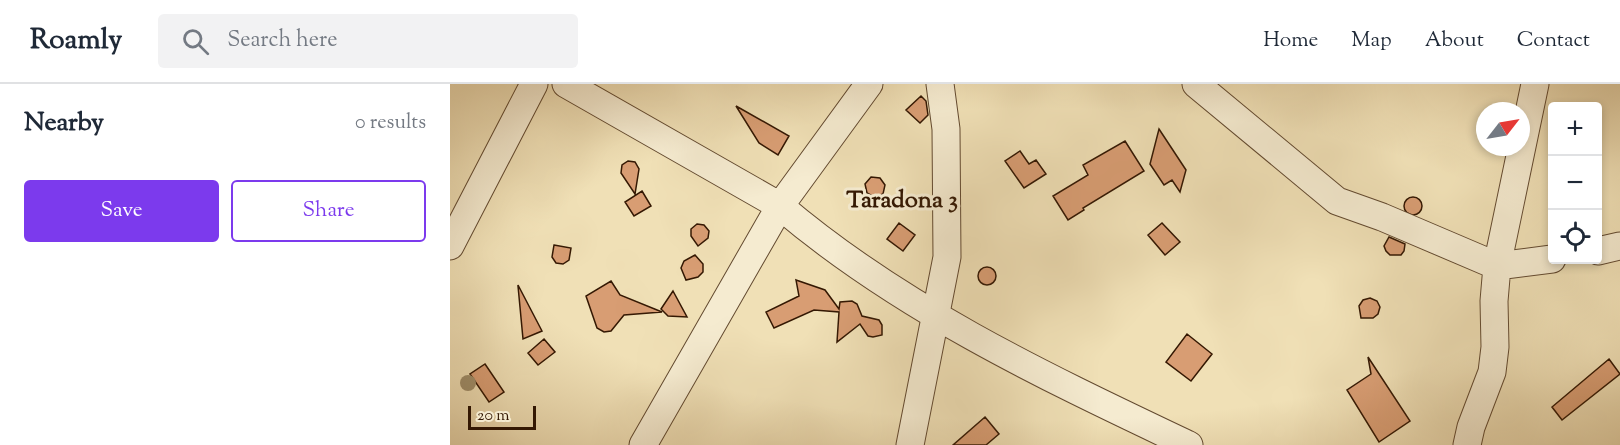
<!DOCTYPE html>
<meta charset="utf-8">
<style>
:root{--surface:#fff;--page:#f2f2f3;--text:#1f2937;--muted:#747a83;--line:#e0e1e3;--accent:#7c3aed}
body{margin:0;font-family:"Sorts Mill Goudy",serif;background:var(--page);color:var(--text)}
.controls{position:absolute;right:18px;top:18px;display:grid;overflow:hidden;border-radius:6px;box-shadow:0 3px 9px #0003}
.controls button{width:54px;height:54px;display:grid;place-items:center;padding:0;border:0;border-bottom:2px solid var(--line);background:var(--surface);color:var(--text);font:30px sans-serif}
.compass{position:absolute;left:1026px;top:18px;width:54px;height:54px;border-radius:50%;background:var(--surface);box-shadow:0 3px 9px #0003;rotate:59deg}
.scale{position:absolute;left:18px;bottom:15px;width:68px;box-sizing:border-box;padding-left:6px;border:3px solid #341803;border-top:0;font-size:16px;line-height:21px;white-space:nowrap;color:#341803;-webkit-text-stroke:4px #f5ebd0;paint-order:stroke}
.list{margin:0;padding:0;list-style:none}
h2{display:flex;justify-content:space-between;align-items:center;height:78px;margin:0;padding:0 24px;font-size:26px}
h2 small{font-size:20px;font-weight:400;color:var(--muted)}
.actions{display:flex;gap:12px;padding:18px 24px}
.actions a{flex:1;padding:14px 0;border:2px solid var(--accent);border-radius:6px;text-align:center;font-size:21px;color:var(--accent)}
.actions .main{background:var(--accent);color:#fff}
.icon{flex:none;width:33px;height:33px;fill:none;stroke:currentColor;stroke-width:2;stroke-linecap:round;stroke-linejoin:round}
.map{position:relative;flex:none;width:1170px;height:361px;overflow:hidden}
header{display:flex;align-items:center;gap:36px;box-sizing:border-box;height:84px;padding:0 30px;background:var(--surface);border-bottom:2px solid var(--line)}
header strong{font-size:28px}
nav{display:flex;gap:33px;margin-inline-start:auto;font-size:21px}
.search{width:420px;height:54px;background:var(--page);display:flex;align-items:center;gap:15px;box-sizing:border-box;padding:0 21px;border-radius:6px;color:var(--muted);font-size:22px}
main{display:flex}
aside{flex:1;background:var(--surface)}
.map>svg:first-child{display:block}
.building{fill:#d89d73;stroke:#341803;stroke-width:1.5}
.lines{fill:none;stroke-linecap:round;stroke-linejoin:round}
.street-casing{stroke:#634a30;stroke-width:29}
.street{stroke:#f5ebd0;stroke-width:27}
.tree{fill:#9f8e6a}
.labels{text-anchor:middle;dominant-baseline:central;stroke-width:6;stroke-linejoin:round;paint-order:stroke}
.neighbourhood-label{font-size:24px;font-weight:bold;fill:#341803;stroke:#f5ebd0}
</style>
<header>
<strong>Roamly</strong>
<div class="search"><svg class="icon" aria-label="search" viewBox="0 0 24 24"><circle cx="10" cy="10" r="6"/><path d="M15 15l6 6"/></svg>Search here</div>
<nav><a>Home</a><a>Map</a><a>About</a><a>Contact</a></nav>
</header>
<main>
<aside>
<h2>Nearby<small>0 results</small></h2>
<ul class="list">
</ul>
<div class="actions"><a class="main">Save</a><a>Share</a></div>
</aside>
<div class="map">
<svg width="1170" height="361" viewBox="0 0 1170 361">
<rect width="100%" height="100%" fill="#f0e0b6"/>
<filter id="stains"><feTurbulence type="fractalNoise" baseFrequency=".00333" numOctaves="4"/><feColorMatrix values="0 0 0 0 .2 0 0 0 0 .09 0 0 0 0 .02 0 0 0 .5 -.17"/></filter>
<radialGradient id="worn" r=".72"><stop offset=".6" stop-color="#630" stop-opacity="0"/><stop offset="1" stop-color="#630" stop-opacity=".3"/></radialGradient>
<!-- building -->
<path class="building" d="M471,12L476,17L478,31L470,39L456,26Z
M286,22L339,52L328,71L309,59Z
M709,45L736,86L730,108L722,96L714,101L700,80Z
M675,57L694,87L633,124L634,126L618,136L603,112L638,91L633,81Z
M570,67L579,80L586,76L596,90L574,104L555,77Z
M178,77L185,78L189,85L185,110L171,89L172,81Z
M421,93L430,94L435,101L433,110L424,113L417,109L415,100Z
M192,107L201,122L184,132L175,118Z
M954 122a9 9 0 1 1 18 0a9 9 0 1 1-18 0Z
M449,139L465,151L453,167L437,155Z
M712,139L730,158L715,171L698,151Z
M247,140L254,141L259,147L258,154L248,162L241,152V145Z
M939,153L955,160L954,167L951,171H940L936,167L934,162Z
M104,161L121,164L119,176L113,180L106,179L102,173Z
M245,171L253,180V188L248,193L236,196L231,184L234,177Z
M528 192a9 9 0 1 1 18 0a9 9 0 1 1-18 0Z
M346,196L375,206L389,225L390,218L402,217L407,220L412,232L429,236L432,241V251L423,253L418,252L410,240L387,258L389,228L364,226L324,244L316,228L349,212Z
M161,197L170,211L212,228L174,231L161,247L154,248L147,244L136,212Z
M68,201L92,247L73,255L68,202Z
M223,207L237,233L218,232L211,225Z
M920,214L927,217L930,223L928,230L923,234H911L909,222L913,216Z
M737,250L762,270L741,297L716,278Z
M94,255L105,268L88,281L78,269Z
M918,273L960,337L929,358L897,306L921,290Z
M1159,275L1170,290L1112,336L1102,323Z
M35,280L54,308L39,318L20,290Z
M535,333L549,350L536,361H503Z"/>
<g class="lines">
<!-- street casing -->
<g class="street-casing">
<path id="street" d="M116,0L330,122C451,225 596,293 739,361
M746,0L887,117L932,133L1047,182L1102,175
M0,162L84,0
M1148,167L1170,162
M193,361L330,122L419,0
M460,361L497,173L496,45L490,0
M1017,361L1021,343L1042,288L1045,263L1044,217L1047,182L1085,0"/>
</g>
<!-- street -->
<use href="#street" class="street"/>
</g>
<!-- trees -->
<circle class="tree" cx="18" cy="299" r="8"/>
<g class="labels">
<!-- neighbourhood labels -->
<g class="neighbourhood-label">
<text x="452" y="117">Taradona 3</text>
</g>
</g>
<rect width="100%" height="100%" filter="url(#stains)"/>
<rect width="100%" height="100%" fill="url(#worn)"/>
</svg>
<div class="controls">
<button>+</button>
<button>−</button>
<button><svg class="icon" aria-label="locate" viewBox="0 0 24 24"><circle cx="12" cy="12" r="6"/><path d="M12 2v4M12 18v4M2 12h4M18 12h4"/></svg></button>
</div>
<svg class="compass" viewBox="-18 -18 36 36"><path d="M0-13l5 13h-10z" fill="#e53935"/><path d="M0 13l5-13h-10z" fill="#747a83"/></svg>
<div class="scale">20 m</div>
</div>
</main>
